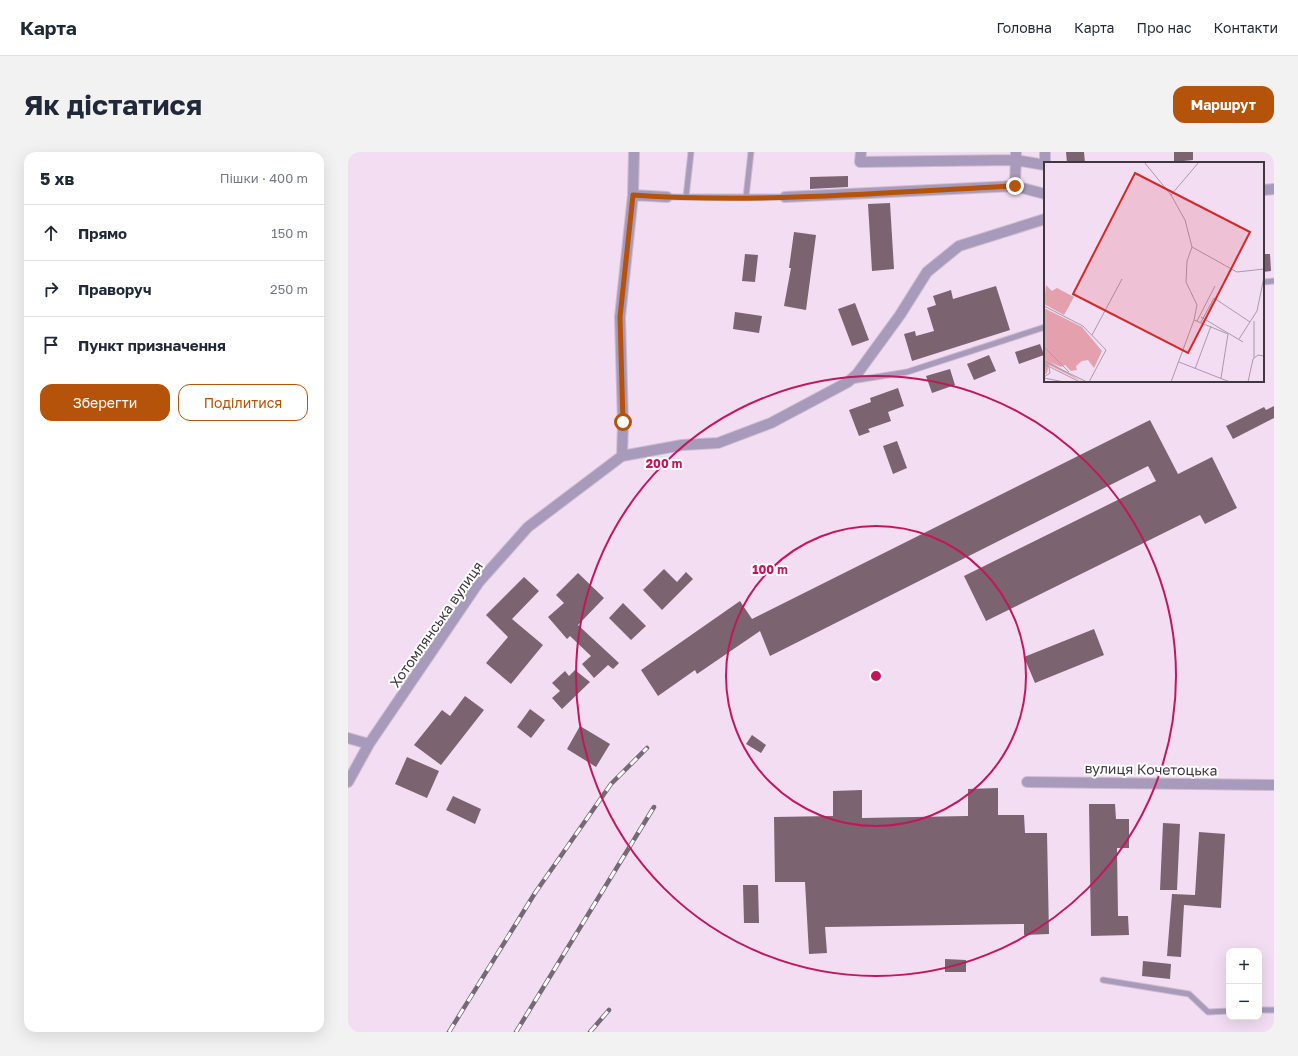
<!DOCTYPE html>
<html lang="uk">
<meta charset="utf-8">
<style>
:root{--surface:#fff;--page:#f2f2f3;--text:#1f2937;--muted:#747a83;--line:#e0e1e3;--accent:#b45309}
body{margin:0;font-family:"Golos Text",sans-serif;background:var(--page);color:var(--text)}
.controls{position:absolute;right:12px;bottom:12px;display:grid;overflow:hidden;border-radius:8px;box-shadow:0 4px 16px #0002}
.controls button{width:36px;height:36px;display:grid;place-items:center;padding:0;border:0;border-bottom:1px solid var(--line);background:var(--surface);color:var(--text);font:20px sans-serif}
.stop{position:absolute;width:12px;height:12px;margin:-9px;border:3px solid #b45309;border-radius:50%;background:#fff}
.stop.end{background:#b45309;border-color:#fff;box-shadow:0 1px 4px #0008}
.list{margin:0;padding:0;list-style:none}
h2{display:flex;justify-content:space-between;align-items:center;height:52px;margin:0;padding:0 16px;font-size:17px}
h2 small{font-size:13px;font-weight:400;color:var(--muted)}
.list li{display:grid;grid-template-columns:26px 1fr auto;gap:12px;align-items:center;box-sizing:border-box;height:56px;padding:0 16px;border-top:1px solid var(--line)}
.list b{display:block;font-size:15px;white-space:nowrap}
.list em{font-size:13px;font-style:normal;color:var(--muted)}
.actions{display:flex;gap:8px;padding:12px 16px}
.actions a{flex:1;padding:9px 0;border:1px solid var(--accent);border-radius:12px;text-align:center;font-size:14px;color:var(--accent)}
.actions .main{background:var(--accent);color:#fff}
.icon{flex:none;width:22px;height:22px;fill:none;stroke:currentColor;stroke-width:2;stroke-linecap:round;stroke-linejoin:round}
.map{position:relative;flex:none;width:926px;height:880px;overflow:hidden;border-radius:12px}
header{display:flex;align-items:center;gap:24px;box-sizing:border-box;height:56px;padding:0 20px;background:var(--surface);border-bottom:1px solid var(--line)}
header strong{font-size:19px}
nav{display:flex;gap:22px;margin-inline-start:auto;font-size:14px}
.intro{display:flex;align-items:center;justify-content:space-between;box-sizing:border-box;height:96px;padding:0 24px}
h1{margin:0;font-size:28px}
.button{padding:10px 18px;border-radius:12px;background:var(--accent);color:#fff;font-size:14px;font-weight:700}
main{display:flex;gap:24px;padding:0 24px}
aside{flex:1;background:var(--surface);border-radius:12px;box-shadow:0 4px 16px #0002}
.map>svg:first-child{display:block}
.building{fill:#7b6370}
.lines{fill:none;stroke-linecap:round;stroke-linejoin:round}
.lane-casing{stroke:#cebcce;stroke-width:7}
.street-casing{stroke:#cebcce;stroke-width:12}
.lane{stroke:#a79aba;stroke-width:5}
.street{stroke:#a79aba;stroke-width:10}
.rail-casing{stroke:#756975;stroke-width:4.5}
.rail{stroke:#fff;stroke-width:3;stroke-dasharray:9;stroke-linecap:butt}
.route{stroke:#b45309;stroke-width:5}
.ring{fill:none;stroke:#c2185b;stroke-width:2}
.labels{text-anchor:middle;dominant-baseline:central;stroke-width:4;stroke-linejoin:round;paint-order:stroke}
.street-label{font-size:14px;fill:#3f373f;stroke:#fff}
.inset-road{fill:none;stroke:#aa9baa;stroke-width:1}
.view{fill:#d62828;fill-opacity:0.15;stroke:#d62828;stroke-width:2}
.inset-edge{fill:none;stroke:#3f373f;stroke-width:2}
.centre{fill:#c2185b;stroke:#fff;stroke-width:2}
.ring-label{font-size:12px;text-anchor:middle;font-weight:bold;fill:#c2185b;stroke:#fff;stroke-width:4;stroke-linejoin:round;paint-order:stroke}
</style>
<header>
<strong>Карта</strong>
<nav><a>Головна</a><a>Карта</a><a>Про нас</a><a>Контакти</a></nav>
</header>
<div class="intro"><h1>Як дістатися</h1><a class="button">Маршрут</a></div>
<main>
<aside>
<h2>5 хв<small>Пішки · 400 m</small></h2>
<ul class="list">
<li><svg class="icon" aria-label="ahead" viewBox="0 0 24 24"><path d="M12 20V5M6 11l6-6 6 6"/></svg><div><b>Прямо</b></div><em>150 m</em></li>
<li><svg class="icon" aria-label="right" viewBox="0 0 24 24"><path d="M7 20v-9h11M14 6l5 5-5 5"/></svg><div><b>Праворуч</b></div><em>250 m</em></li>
<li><svg class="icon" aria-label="arrive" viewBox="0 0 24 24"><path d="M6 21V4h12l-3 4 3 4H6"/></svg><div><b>Пункт призначення</b></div></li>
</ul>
<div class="actions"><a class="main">Зберегти</a><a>Поділитися</a></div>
</aside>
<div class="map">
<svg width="926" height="880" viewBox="0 0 926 880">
<rect width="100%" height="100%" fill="#f2ddf2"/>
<!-- building -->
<path class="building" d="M718,0H736L737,11H719Z
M826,0H845V8L826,10Z
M500,24V35L462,37V25Z
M542,51L546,117L524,119L520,52Z
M446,80L468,83L458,158L436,154L443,116H441Z
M397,102L410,103L407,130L394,129Z
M915,102H922L923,119L915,120Z
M648,134L662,178L564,209L556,182L567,179L568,184L586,179L579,156L588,153L585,144L603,138L605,147Z
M507,151L521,188L504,194L490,157Z
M387,160L414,164L411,181L385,177Z
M692,192L696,203L671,212L667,200Z
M641,203L648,219L626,228L619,212Z
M602,217L607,233L584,241L578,224Z
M550,236L556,254L540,260L543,269L520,277L522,280L511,284L501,258L523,250L522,246Z
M926,254V266L885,287L878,274L916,255L918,258Z
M802,268L830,322L864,305L889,356L857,372L852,363L638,469L616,424L808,329L800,314L422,504L412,479L349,522L347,518L310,544L293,518L392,449L404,467Z
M549,289L559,316L545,322L535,294Z
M316,417L329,430L338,420L345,427L314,458L295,438Z
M230,421L256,446L230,473L271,511L265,517L260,513L246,526L234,512L243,504L222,484L219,487L200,465L216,451L208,443Z
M176,425L191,439L164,467L195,493L163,532L138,511L160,485L138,463Z
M275,451L298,474L283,488L261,466Z
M746,477L756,503L687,531L676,505Z
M227,518L242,530L214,557L204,546L212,539L204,531L217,519L221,524Z
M117,544L136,558L93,613L66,593L94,558L102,564Z
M182,557L197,568L183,586L169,575Z
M232,574L262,592L248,615L219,597Z
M404,583L418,593L413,601L398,592Z
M59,605L91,619L79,646L47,632Z
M650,636V663H676L677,681H699L701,782L676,783V772L477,775L479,801L461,802L457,730H427L426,665L485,664V639L514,638V666L620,664V637Z
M105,644L133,657L127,672L98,658Z
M741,652H767L768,667H781V696H769L770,764H780L781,783L743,784Z
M815,671L832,672L829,738H812Z
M851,680L877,682L873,756L836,753L833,805L819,804L824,742L847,743Z
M395,733H410L411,771H396Z
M597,807L618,808V820H597Z
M795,809L823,812L822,827L794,824Z"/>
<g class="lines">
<!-- lane casing -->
<g class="lane-casing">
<path id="lane" d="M319,45H437
M338,45L343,0
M398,45L403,0
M915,130L926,129
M503,229L559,220L697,175
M755,828L841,842L860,860L881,859
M911,858H926"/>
</g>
<!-- street casing -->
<g class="street-casing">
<path id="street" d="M513,0L512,10L667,8L697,13
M697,0V11
M667,34L668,0
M915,38L926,37
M285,43L319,45
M437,45L667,34L697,42
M274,304L275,271L272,165L285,43L286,0
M0,586L21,592
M0,630L21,592L131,430L180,375L274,304L334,293L370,291L423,271L500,230L509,222L552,163L579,120L611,94L697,67
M679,630L926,633"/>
</g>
<!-- lane -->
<use href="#lane" class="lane"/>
<!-- street -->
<use href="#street" class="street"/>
<!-- rail casing -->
<g class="rail-casing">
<path id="rail" d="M101,880L187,741L263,632L299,596
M168,880L306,655
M242,880L261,858"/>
</g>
<!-- rail -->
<use href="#rail" class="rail"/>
</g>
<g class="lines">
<!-- route -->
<path class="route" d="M275,270L272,165L285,43C412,52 540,40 667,34"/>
</g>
<!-- distance rings -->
<g class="ring">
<circle cx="528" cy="524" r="150"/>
<circle cx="528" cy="524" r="300"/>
</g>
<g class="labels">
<!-- street labels -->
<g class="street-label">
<text transform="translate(88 472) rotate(-55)">Хотомлянська вулиця</text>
<text transform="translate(803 617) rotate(1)">вулиця Кочетоцька</text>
</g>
</g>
<!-- overview -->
<g transform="translate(696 10)">
<rect width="220" height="220" fill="#f2ddf2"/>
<path d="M2,123L8,129L13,126L30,135L20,153L0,142ZM0,146L38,165L58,189L50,206L44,198L38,199L32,204L33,208L27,209L21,203L17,205L6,200L39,220L5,203L3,211L0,213Z" fill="#e5a0ae"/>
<path class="inset-road" d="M100,0L127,33L141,58L148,85L143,99L142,120L153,143L150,158L127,220M127,33L155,0M148,85L193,110L220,107M0,144L39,164L62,188L45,220M157,155L199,180M150,158L184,172L177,216M153,159L171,124M157,160L170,136L206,160M48,173L78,117M195,177L213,149L220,115M0,185L25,210M210,196V159M0,199L43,220M135,200L186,220M0,202L36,220M151,207L167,164M0,215L6,211L5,205M0,216L20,220M204,220L209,197L214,193L220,194"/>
<path class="view" d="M91,11L206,70L144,191L29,132Z"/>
<rect width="220" height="220" class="inset-edge"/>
</g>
<circle cx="528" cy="524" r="6" class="centre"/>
<g class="ring-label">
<text x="316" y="316">200 m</text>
<text x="422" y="422">100 m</text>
</g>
</svg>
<div class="controls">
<button>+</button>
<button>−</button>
</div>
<div class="stop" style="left:275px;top:270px"></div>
<div class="stop end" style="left:667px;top:34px"></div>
</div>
</main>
